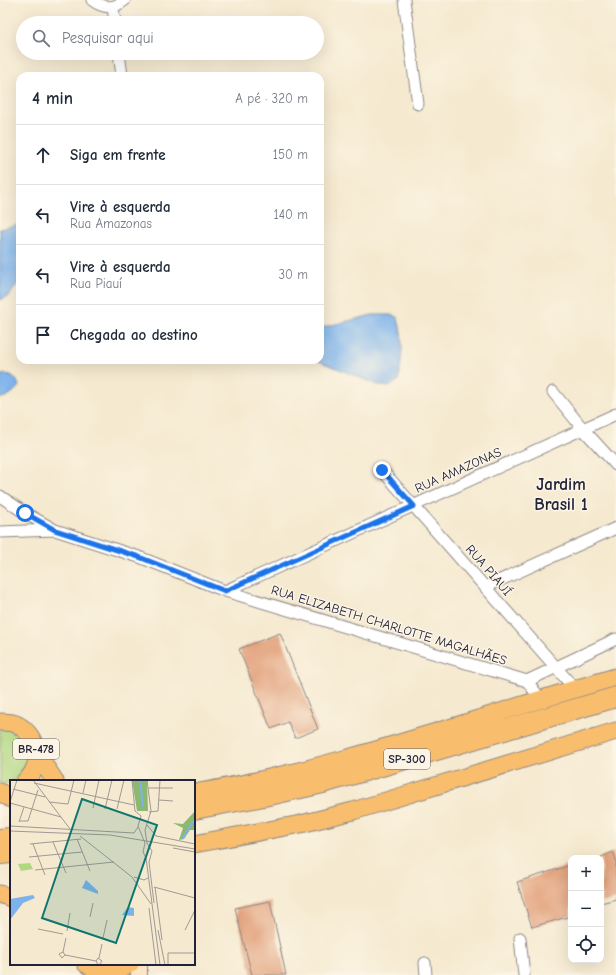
<!DOCTYPE html>
<html lang="pt">
<meta charset="utf-8">
<style>
:root{--surface:#fff;--page:#f6f6f7;--text:#1f2937;--muted:#747a83;--line:#e0e1e3}
body{margin:0;font-family:"Comic Neue",sans-serif;background:var(--page);color:var(--text)}
.controls{position:absolute;right:12px;bottom:12px;display:grid;overflow:hidden;border-radius:8px;box-shadow:0 4px 16px #0002}
.controls button{width:36px;height:36px;display:grid;place-items:center;padding:0;border:0;border-bottom:1px solid var(--line);background:var(--surface);color:var(--text);font:20px sans-serif}
.stop{position:absolute;width:12px;height:12px;margin:-9px;border:3px solid #1a73e8;border-radius:50%;background:#fff}
.stop.end{background:#1a73e8;border-color:#fff;box-shadow:0 1px 4px #0008}
.list{margin:0;padding:0;list-style:none}
h2{display:flex;justify-content:space-between;align-items:center;height:52px;margin:0;padding:0 16px;font-size:17px}
h2 small{font-size:13px;font-weight:400;color:var(--muted)}
.list li{display:grid;grid-template-columns:26px 1fr auto;gap:12px;align-items:center;box-sizing:border-box;height:60px;padding:0 16px;border-top:1px solid var(--line)}
.list b{display:block;font-size:15px;white-space:nowrap}
.list p{margin:0;font-size:13px;white-space:nowrap;color:var(--muted)}
.list em{font-size:13px;font-style:normal;color:var(--muted)}
.icon{flex:none;width:22px;height:22px;fill:none;stroke:currentColor;stroke-width:2;stroke-linecap:round;stroke-linejoin:round}
.map{position:relative;flex:none;width:616px;height:975px;overflow:hidden}
.search{position:absolute;background:var(--surface);box-shadow:0 4px 16px #0002;left:16px;top:16px;width:308px;height:44px;display:flex;align-items:center;gap:10px;box-sizing:border-box;padding:0 14px;border-radius:22px;color:var(--muted);font-size:15px}
.panel{position:absolute;background:var(--surface);box-shadow:0 4px 16px #0002;left:16px;top:72px;width:308px;height:292px;border-radius:12px}
.map>svg:first-child{display:block}
.green{fill:#b1d781;stroke:#6a7c5e}
.water{fill:#7db3ec;stroke:#506a94}
.building{fill:#e09a72}
.lines{fill:none;stroke-linecap:round;stroke-linejoin:round}
.street-casing{stroke:#8c8685;stroke-width:13}
.secondary-casing{stroke:#8c8685;stroke-width:18}
.primary-casing{stroke:#8c8685;stroke-width:19}
.highway-casing{stroke:#8c8685;stroke-width:22}
.street{stroke:#fff;stroke-width:11}
.secondary{stroke:#fde5c5;stroke-width:16}
.primary{stroke:#f9be6d;stroke-width:17}
.highway{stroke:#f9be6d;stroke-width:20}
.route{stroke:#1a73e8;stroke-width:5}
.labels{text-anchor:middle;dominant-baseline:central;stroke-width:3;stroke-linejoin:round;paint-order:stroke}
.shield{fill:#fcf5e5;stroke:#63616e;stroke-width:1}
.shield-label{font-size:12px;font-weight:bold;fill:#22223b}
.street-label{font-size:13px;fill:#22223b;stroke:#fcf5e5}
.district-label{font-size:17px;font-weight:bold;fill:#22223b;stroke:#fcf5e5}
.inset-river{fill:none;stroke:#7db3ec;stroke-width:2}
.inset-road{fill:none;stroke:#a19994;stroke-width:1}
.view{fill:#0f766e;fill-opacity:0.15;stroke:#0f766e;stroke-width:2}
.inset-edge{fill:none;stroke:#22223b;stroke-width:2}
</style>
<div class="map">
<svg width="616" height="975" viewBox="0 0 616 975">
<rect width="100%" height="100%" fill="#fcf5e5"/>
<filter id="ink" filterUnits="userSpaceOnUse"><feTurbulence type="fractalNoise" baseFrequency=".025" numOctaves="2"/><feDisplacementMap in="SourceGraphic" scale="8" xChannelSelector="R" yChannelSelector="G"/><feConvolveMatrix kernelMatrix="1 2 1 2 8 2 1 2 1" color-interpolation-filters="sRGB"/></filter>
<filter id="wash" filterUnits="userSpaceOnUse"><feTurbulence type="fractalNoise" baseFrequency=".012" numOctaves="4" result="noise"/><feDisplacementMap in="SourceGraphic" scale="16" xChannelSelector="R" yChannelSelector="G"/><feGaussianBlur stdDeviation="0.9" result="paint"/><feColorMatrix in="noise" values="0 0 0 0 0 0 0 0 0 0 0 0 0 0 0 0 0 1.4 0 .05"/><feComposite in="paint" operator="in"/></filter>
<g filter="url(#wash)">
<rect width="100%" height="100%" fill="#f5e9cf"/>
<!-- green -->
<path class="green" d="M0,728L9,729L25,739L30,758L23,775L16,780L11,781V782L0,784Z"/>
<!-- water -->
<path class="water" d="M20,224V280L10,295L0,300V229Z
M372,315H390L397,317C405,337 402,360 398,381L388,387L376,384L316,360H320V328Z
M5,374C14,375 16,378 19,386C14,392 7,398 0,398V376Z"/>
<g id="blocks">
<!-- building -->
<path class="building" d="M280,633L318,729L295,738L288,722L271,729L239,649Z
M613,852L616,860V899L601,903V857Z
M571,865V916L532,927L517,882Z
M270,901L286,975H252L235,908Z"/>
</g>
</g>
<g filter="url(#ink)">
<use href="#blocks" fill-opacity="0" stroke="#8c8685" stroke-width="1"/>
<g class="lines">
<!-- street casing -->
<g class="street-casing">
<path id="street" d="M92,0C104,9 114,9 125,0
M404,0L418,104
M113,7L115,23
M119,53L122,76
M553,392L583,429L616,465
M381,469L575,689
M0,496L25,513L55,530L139,557L225,591L527,681L536,693L540,700
M0,532L54,530
M485,587L616,528
M225,591L616,414
M527,681L616,639
M520,938L524,975
M425,963L426,975"/>
</g>
<!-- secondary casing -->
<g class="secondary-casing">
<path id="secondary" d="M139,964V975"/>
</g>
<!-- primary casing -->
<g class="primary-casing">
<path id="primary" d="M0,722C6,722 13,722 18,725C38,736 44,766 25,781
M37,748L45,766L55,781
M0,792L11,799
M194,793C338,769 476,717 616,677
M194,844L301,824L353,811L616,731
M0,894L11,898
M86,964C101,974 115,973 130,964"/>
</g>
<!-- highway casing -->
<g class="highway-casing">
<path id="highway" d="M194,809L269,795L323,783L382,766L616,697
M0,839L11,838
M0,854L11,853"/>
</g>
<!-- street -->
<use href="#street" class="street"/>
<!-- secondary -->
<use href="#secondary" class="secondary"/>
<!-- primary -->
<use href="#primary" class="primary"/>
<!-- highway -->
<use href="#highway" class="highway"/>
</g>
</g>
<g class="lines" filter="url(#ink)">
<!-- route -->
<path class="route" d="M25,513L55,530L139,557L225,591L414,506L382,470"/>
</g>
<g class="labels">
<!-- shield labels -->
<g class="shield">
<rect x="13" y="739" width="46" height="20" rx="3"/>
<rect x="384" y="749" width="46" height="20" rx="3"/>
</g>
<g class="shield-label">
<text x="36" y="749">BR-478</text>
<text x="407" y="759">SP-300</text>
</g>
<!-- street labels -->
<g class="street-label">
<text transform="translate(458 470) rotate(-24)">RUA AMAZONAS</text>
<text transform="translate(489 570) rotate(49)">RUA PIAUÍ</text>
<text transform="translate(389 625) rotate(17)">RUA ELIZABETH CHARLOTTE MAGALHÃES</text>
</g>
<!-- district labels -->
<g class="district-label">
<text x="561" y="484">Jardim<tspan x="561" dy="20">Brasil 1</tspan></text>
</g>
</g>
<!-- overview -->
<g transform="translate(10 780)">
<rect width="185" height="185" fill="#f5e9cf"/>
<path d="M20,83L23,89L11,91L8,84Z" fill="#b1d781"/>
<path d="M122,0H137L138,31H127ZM185,31V50H180L174,59L169,60L173,48L163,43L173,44Z" fill="#8cb86f"/>
<path d="M76,100L88,111V114L72,108ZM23,115L25,118L13,123L0,140V119ZM118,127L124,128V136L112,135Z" fill="#7db3ec"/>
<path class="inset-river" d="M130,0L133,27M172,59L185,39"/>
<path class="inset-road" d="M23,0L60,49M122,0L125,31L131,36L128,46L135,63L133,72L136,78L150,185M137,0L141,31L135,50L137,63L142,71L139,82L144,123M24,3L124,25M138,8H163M3,9L35,17M73,13L76,0M149,20L163,21M0,22L7,0M39,22L58,24L64,0M0,23L51,37M83,28L89,0M95,29L102,0M107,29L114,0M139,32L148,31L150,0M10,41H18L28,10M9,42L14,27M137,45L146,56L185,64M0,46L124,53L128,47M0,51L100,55L185,69M70,56L122,97L141,124M67,59L80,91M43,62L56,93M20,64L71,59M23,64L35,95M163,68L185,72M19,77L72,72M25,90L104,82M124,97L134,100L138,98M144,107L185,118M145,107L152,160M139,128L146,185M80,137L83,123M28,149L53,154M148,150L155,185M175,150L185,130M57,151L60,133M93,158L97,140M53,172L56,158M55,175L53,172L49,174L52,178L55,175L86,181M89,178L92,164M88,185L86,181L88,178L92,181L89,185M158,185V173H185"/>
<path class="view" d="M72,19L147,45L106,163L32,138Z"/>
<rect width="185" height="185" class="inset-edge"/>
</g>
</svg>
<div class="controls">
<button>+</button>
<button>−</button>
<button><svg class="icon" aria-label="locate" viewBox="0 0 24 24"><circle cx="12" cy="12" r="6"/><path d="M12 2v4M12 18v4M2 12h4M18 12h4"/></svg></button>
</div>
<div class="stop" style="left:25px;top:513px"></div>
<div class="stop end" style="left:382px;top:470px"></div>
<div class="search"><svg class="icon" aria-label="search" viewBox="0 0 24 24"><circle cx="10" cy="10" r="6"/><path d="M15 15l6 6"/></svg>Pesquisar aqui</div>
<section class="panel">
<h2>4 min<small>A pé · 320 m</small></h2>
<ul class="list">
<li><svg class="icon" aria-label="ahead" viewBox="0 0 24 24"><path d="M12 20V5M6 11l6-6 6 6"/></svg><div><b>Siga em frente</b></div><em>150 m</em></li>
<li><svg class="icon" aria-label="left" viewBox="0 0 24 24"><path d="M17 20v-9H6M10 6l-5 5 5 5"/></svg><div><b>Vire à esquerda</b><p>Rua Amazonas</p></div><em>140 m</em></li>
<li><svg class="icon" aria-label="left" viewBox="0 0 24 24"><path d="M17 20v-9H6M10 6l-5 5 5 5"/></svg><div><b>Vire à esquerda</b><p>Rua Piauí</p></div><em>30 m</em></li>
<li><svg class="icon" aria-label="arrive" viewBox="0 0 24 24"><path d="M6 21V4h12l-3 4 3 4H6"/></svg><div><b>Chegada ao destino</b></div></li>
</ul>
</section>
</div>
